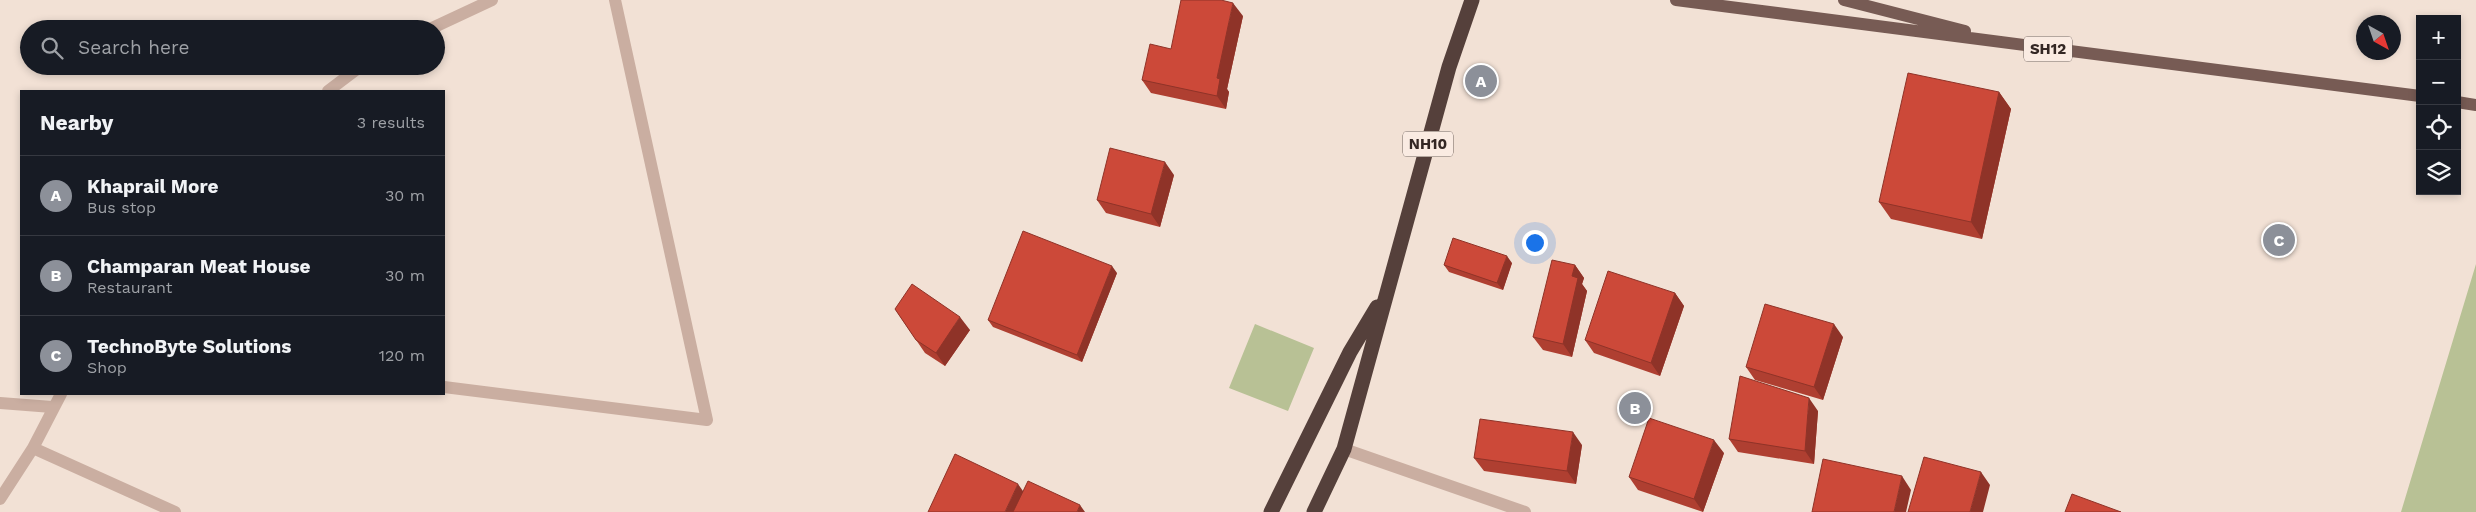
<!DOCTYPE html>
<meta charset="utf-8">
<style>
:root{--surface:#171b24;--page:#242831;--text:#f1f3f6;--muted:#9ea1a6;--line:#363941;--accent:#8c9099}
body{margin:0;font-family:"Work Sans",sans-serif;background:var(--page);color:var(--text)}
.controls{position:absolute;right:15px;top:15px;display:grid;overflow:hidden;border-radius:0px;box-shadow:0 2px 8px #0003}
.controls button{width:45px;height:45px;display:grid;place-items:center;padding:0;border:0;border-bottom:1px solid var(--line);background:var(--surface);color:var(--text);font:25px sans-serif}
.compass{position:absolute;left:2356px;top:15px;width:45px;height:45px;border-radius:50%;background:var(--surface);box-shadow:0 2px 8px #0003;rotate:140deg}
.you{position:absolute;left:1534px;top:242px;width:18px;height:18px;margin:-12px;border:4px solid #fff;border-radius:50%;background:#1a73e8;box-shadow:0 0 0 8px #1a73e833}
.badge{display:grid;place-items:center;width:32px;height:32px;border-radius:50%;background:var(--accent);color:#fff;font-size:16px;font-weight:700}
.pin{position:absolute;translate:-50% -50%;border:2px solid #fff;box-shadow:0 1px 5px #0006}
.list{margin:0;padding:0;list-style:none}
h2{display:flex;justify-content:space-between;align-items:center;height:65px;margin:0;padding:0 20px;font-size:21px}
h2 small{font-size:16px;font-weight:400;color:var(--muted)}
.list li{display:grid;grid-template-columns:32px 1fr auto;gap:15px;align-items:center;box-sizing:border-box;height:80px;padding:0 20px;border-top:1px solid var(--line)}
.list b{display:block;font-size:19px;white-space:nowrap}
.list p{margin:0;font-size:16px;white-space:nowrap;color:var(--muted)}
.list em{font-size:16px;font-style:normal;color:var(--muted)}
.icon{flex:none;width:28px;height:28px;fill:none;stroke:currentColor;stroke-width:2;stroke-linecap:round;stroke-linejoin:round}
.map{position:relative;flex:none;width:2476px;height:512px;overflow:hidden}
.search{position:absolute;background:var(--surface);box-shadow:0 2px 8px #0003;left:20px;top:20px;width:425px;height:55px;display:flex;align-items:center;gap:12px;box-sizing:border-box;padding:0 18px;border-radius:28px;color:var(--muted);font-size:19px}
.panel{position:absolute;background:var(--surface);box-shadow:0 2px 8px #0003;left:20px;top:90px;width:425px;height:305px;border-radius:0px}
.map>svg:first-child{display:block}
.green{fill:#b8c195}
.lines{fill:none;stroke-linecap:round;stroke-linejoin:round}
.street{stroke:#caaea1;stroke-width:12}
.primary{stroke:#775b54;stroke-width:12}
.highway{stroke:#55403b;stroke-width:15}
.wall{fill:#af3f31}
.shaded-wall{fill:#8f3328}
.building{fill:#cc4939;stroke:#8f3328}
.labels{text-anchor:middle;dominant-baseline:central;stroke-width:4;stroke-linejoin:round;paint-order:stroke}
.shield{fill:#faebe2;stroke:#6f625d;stroke-width:1}
.shield-label{font-size:15px;font-weight:bold;fill:#342724}
</style>
<div class="map">
<svg width="2476" height="512" viewBox="0 0 2476 512">
<rect width="100%" height="100%" fill="#f2e1d5"/>
<!-- green -->
<path class="green" d="M2476,264V512H2401Z
M1255,324L1314,348L1288,411L1229,388Z"/>
<g class="lines">
<!-- street -->
<path class="street" d="M430,29L492,0
M328,91L361,66
M444,387L707,420L615,0
M0,403L52,407
M33,448L175,512
M1344,449L1525,512
M0,499L33,448L61,394"/>
<!-- primary -->
<path class="primary" d="M1676,0L2420,96
M1844,0L1965,31
M2457,102L2476,105"/>
<!-- highway -->
<path class="highway" d="M1271,512L1350,352L1377,307
M1314,512L1344,449L1449,67L1472,0"/>
</g>
<!-- wall -->
<path class="wall" d="M1243,16L1227,89L1229,92L1226,109L1151,93L1142,80L1171,49Z
M1999,92L2011,109L1982,239L1891,219L1879,202Z
M1174,175L1160,227L1106,213L1097,200Z
M1512,263L1503,290L1449,272L1444,265Z
M1575,265L1584,278L1582,284L1587,291L1572,357L1543,350L1533,337Z
M1117,273L1082,362L993,327L988,320Z
M1675,293L1684,306L1660,376L1594,353L1585,340Z
M895,309L970,330L945,366L925,353Z
M1843,337L1823,400L1755,380L1746,367Z
M1818,411L1814,464L1738,452L1729,439Z
M1582,445L1576,484L1484,471L1474,458Z
M1724,453L1703,512L1638,490L1629,477Z"/>
<!-- shaded-wall -->
<path class="shaded-wall" d="M1233,3L1243,16L1227,89L1229,92L1226,109L1217,96V78Z
M1999,92L2011,109L1982,239L1971,222Z
M1165,162L1174,175L1160,227L1151,214Z
M1507,256L1512,263L1503,290L1497,283Z
M1575,265L1584,278L1582,284L1587,291L1572,357L1563,344L1572,276Z
M1112,266L1117,273L1082,362L1077,355Z
M1675,293L1684,306L1660,376L1651,363Z
M960,317L970,330L945,366L936,353Z
M1834,324L1843,337L1823,400L1814,387Z
M1809,398L1818,411L1814,464L1805,451Z
M1573,432L1582,445L1576,484L1567,471Z
M1714,440L1724,453L1703,512L1694,499Z
M1981,472L1990,485L1983,512H1970Z
M1902,476L1911,490L1906,512H1894Z
M1018,484L1030,501L1025,512H1005Z
M1080,505L1085,512H1077Z"/>
<!-- building -->
<path class="building" d="M1181,0H1221L1233,3L1217,78L1220,79L1217,96L1142,80L1150,44L1171,49Z
M1908,73L1999,92L1971,222L1879,202Z
M1110,148L1165,162L1151,214L1097,200Z
M1023,231L1112,266L1077,355L988,320Z
M1453,238L1507,256L1497,283L1444,265Z
M1552,260L1575,265L1572,276L1578,278L1563,344L1533,337Z
M1608,271L1675,293L1651,363L1585,340Z
M912,284L960,317L936,353L916,340L895,309Z
M1765,304L1834,324L1814,387L1746,367Z
M1740,376L1809,398L1805,451L1729,439Z
M1649,418L1714,440L1694,499L1629,477Z
M1480,419L1573,432L1567,471L1474,458Z
M955,454L1018,484L1005,512H928Z
M1924,457L1981,472L1970,512H1908Z
M1823,459L1902,476L1894,512H1812Z
M1028,481L1080,505L1077,512H1013Z
M2072,494L2121,512H2065Z"/>
<g class="labels">
<!-- shield labels -->
<g class="shield">
<rect x="2024" y="36.5" width="48" height="25" rx="4"/>
<rect x="1403" y="131.5" width="50" height="25" rx="4"/>
</g>
<g class="shield-label">
<text x="2048" y="49">SH12</text>
<text x="1428" y="144">NH10</text>
</g>
</g>
</svg>
<div class="controls">
<button>+</button>
<button>−</button>
<button><svg class="icon" aria-label="locate" viewBox="0 0 24 24"><circle cx="12" cy="12" r="6"/><path d="M12 2v4M12 18v4M2 12h4M18 12h4"/></svg></button>
<button><svg class="icon" aria-label="layers" viewBox="0 0 24 24"><path d="M12 4l9 5-9 5-9-5zM3 14l9 5 9-5"/></svg></button>
</div>
<svg class="compass" viewBox="-18 -18 36 36"><path d="M0-13l5 13h-10z" fill="#e53935"/><path d="M0 13l5-13h-10z" fill="#9ea1a6"/></svg>
<div class="you"></div>
<div class="pin badge" style="left:1481px;top:81px">A</div>
<div class="pin badge" style="left:1635px;top:408px">B</div>
<div class="pin badge" style="left:2279px;top:240px">C</div>
<div class="search"><svg class="icon" aria-label="search" viewBox="0 0 24 24"><circle cx="10" cy="10" r="6"/><path d="M15 15l6 6"/></svg>Search here</div>
<section class="panel">
<h2>Nearby<small>3 results</small></h2>
<ul class="list">
<li><span class="badge">A</span><div><b>Khaprail More</b><p>Bus stop</p></div><em>30 m</em></li>
<li><span class="badge">B</span><div><b>Champaran Meat House</b><p>Restaurant</p></div><em>30 m</em></li>
<li><span class="badge">C</span><div><b>TechnoByte Solutions</b><p>Shop</p></div><em>120 m</em></li>
</ul>
</section>
</div>
